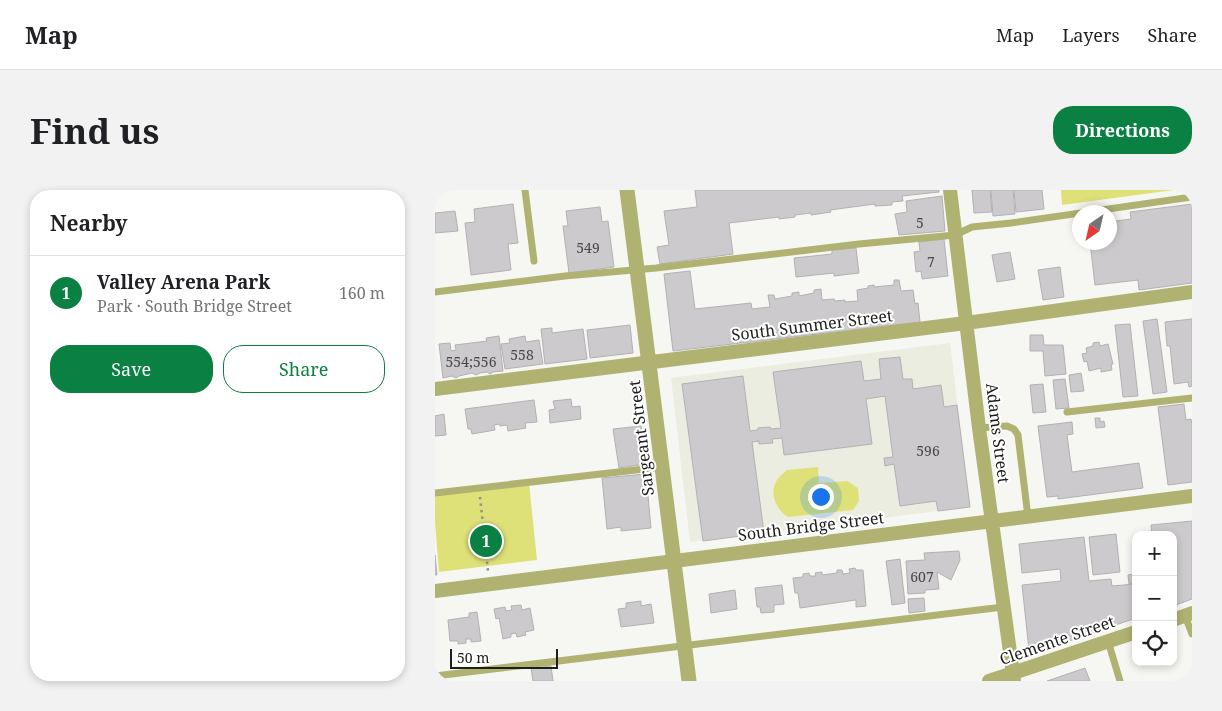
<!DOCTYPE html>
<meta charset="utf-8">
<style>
:root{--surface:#fff;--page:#f2f2f2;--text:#202124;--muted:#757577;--line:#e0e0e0;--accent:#0b8043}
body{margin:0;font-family:"Noto Serif",serif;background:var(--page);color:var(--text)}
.controls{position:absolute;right:15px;bottom:15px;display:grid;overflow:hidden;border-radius:10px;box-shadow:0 2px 8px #0003}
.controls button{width:45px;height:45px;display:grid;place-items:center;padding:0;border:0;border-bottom:1px solid var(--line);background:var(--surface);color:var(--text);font:25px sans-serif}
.compass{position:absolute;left:637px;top:15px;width:45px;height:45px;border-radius:50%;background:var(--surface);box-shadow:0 2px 8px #0003;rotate:214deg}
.scale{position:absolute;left:15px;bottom:12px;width:108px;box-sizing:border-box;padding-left:5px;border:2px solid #1d1d1b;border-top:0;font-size:14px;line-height:18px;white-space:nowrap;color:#1d1d1b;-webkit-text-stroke:4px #fff;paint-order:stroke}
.you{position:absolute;left:385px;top:306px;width:18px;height:18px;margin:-12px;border:4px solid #fff;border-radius:50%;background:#1a73e8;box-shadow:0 0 0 8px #1a73e833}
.badge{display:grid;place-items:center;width:32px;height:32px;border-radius:50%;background:var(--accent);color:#fff;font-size:16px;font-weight:700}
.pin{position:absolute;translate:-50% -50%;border:2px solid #fff;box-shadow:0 1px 5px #0006}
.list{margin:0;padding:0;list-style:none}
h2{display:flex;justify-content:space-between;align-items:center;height:65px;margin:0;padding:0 20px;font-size:21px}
h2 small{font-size:16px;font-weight:400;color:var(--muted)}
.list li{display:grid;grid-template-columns:32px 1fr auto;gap:15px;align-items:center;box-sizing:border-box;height:75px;padding:0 20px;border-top:1px solid var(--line)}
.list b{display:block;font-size:19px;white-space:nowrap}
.list p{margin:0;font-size:16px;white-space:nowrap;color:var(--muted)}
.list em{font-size:16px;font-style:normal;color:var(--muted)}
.actions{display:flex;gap:10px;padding:15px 20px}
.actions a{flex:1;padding:11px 0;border:1px solid var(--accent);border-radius:20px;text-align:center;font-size:18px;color:var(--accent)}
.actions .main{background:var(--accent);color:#fff}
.icon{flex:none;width:28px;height:28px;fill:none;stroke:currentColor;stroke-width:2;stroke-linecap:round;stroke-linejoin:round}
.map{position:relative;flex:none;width:757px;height:491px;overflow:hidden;border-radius:20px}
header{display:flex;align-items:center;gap:30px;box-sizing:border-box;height:70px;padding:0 25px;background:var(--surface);border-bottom:1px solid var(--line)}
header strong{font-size:24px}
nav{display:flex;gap:28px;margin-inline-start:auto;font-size:18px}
.intro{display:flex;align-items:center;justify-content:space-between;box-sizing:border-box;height:120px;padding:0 30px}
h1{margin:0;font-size:35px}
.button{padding:12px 22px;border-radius:20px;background:var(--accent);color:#fff;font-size:18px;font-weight:700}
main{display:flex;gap:30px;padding:0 30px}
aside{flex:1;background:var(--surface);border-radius:20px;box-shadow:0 2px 8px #0003}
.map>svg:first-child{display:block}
.built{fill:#ecede1}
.green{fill:#dee178}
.building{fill:#cdcace;stroke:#b3b0b4}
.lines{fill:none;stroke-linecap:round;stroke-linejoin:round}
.path{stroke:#91918e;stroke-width:2.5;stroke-dasharray:2.5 4;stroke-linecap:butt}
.service{stroke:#afb271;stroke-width:7}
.minor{stroke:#afb271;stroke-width:14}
.tertiary{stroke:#afb271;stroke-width:15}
.labels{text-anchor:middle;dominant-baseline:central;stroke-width:4;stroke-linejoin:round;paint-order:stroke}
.number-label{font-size:14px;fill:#494848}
.street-label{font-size:16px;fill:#1d1d1b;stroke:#fff}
</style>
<header>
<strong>Map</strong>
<nav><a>Map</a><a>Layers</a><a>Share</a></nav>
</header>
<div class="intro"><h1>Find us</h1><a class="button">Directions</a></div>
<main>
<aside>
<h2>Nearby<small></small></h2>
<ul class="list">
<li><span class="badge">1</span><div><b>Valley Arena Park</b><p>Park · South Bridge Street</p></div><em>160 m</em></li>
</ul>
<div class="actions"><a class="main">Save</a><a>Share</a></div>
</aside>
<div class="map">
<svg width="757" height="491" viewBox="0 0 757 491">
<rect width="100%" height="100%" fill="#f6f7f2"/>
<!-- built -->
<path class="built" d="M515,153L535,317L255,352L236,188Z"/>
<!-- green -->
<path class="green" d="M626,0H739L627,15Z
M383,277L384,293L412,291L423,298L424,311L418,320L353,327C342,321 334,304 341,292C343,287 349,283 352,280Z
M94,293L102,370L4,382L0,333V304Z"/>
<!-- building -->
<path class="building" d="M260,0H504V2L467,6L468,11L457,12V15L440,16V14L395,20L396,22L376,25V23L360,25V27L344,29V27L294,33L298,64L225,74L222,57L234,55L229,21L262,17Z
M537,0H555L557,22L539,23Z
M556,0H578L580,24L558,26Z
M579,0H607L609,19L581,22Z
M507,6L510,41L464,45L460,24L472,22L471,11Z
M78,14L83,53L73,54L76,80L36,85L30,33L40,32L39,19Z
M757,14V93L704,100L703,90L660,95L655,52H674V32L696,29L695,22Z
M165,17L167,32L173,31L179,77L134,83L128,36H133L131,21Z
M20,21L23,41L0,43V23Z
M509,49L513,86L487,89L486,81L481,82L479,62L485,61L484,52Z
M421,58L424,83L399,86V83L361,87L359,68L397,64V60Z
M575,62L580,89L562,92L557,65Z
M625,77L629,107L608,110L603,80Z
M255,81L260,119L316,113L317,119L335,117L333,105H339L340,109L357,106V103L364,102V106L379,103V100L386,99L387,110L399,109L400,111L410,110V112L423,111L422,100L433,98V96L439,95V97L459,95V90H464L466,101L478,100L480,114L483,113L485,132L238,161L229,84Z
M722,129L732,202L718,204L708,131Z
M757,129V196L754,197L753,192L739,194L735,156H732L730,132Z
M695,134L703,206L688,207L680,135Z
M195,135L198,163L155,168L152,140Z
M117,138V143L148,139L152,169L110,174L106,139Z
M595,145H608L609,155H628L631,184L610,186L608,161H595Z
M64,146L68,181L58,182L55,184L52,182L45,183L41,185L37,183L24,186L21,188L17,186L8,188L4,154L15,153L16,161L21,160L20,155L52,151L51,148Z
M90,146L91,152L104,150L108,174L70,179L66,154L75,153L74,149Z
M664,152L665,156L673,154L678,174H676L677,180L666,182V178L654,181L652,171L649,172L647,164L652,163L651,158L658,156V153Z
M465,167L468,189H477L478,199L506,195L509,217L522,215L535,317L503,321L501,311L465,316L459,274L450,276L449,268L458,267L450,206L431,209L437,254L349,265L347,248L337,249L338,253L324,254V251L317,252L329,343L268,351L247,194L308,186L315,241L323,240V238L335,237L336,239L346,238L338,182L426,171L429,191L446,189L444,169Z
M646,183L649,201L636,202L634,185Z
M630,189L634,218L621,219L618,190Z
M608,194L611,222L598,223L595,195Z
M136,209L137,217L145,216L146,229L115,233L114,220L120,219L118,211Z
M99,210L102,232L90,233L91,238L73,241L72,235L65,236V234L59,235L60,240L37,244L36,239H33L30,219Z
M749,214L751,230L756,229L757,234V292L733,295L723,217Z
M9,224L11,245L0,246V226Z
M660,228H665V232L669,231L670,237L661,238Z
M637,232L638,244L632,245L637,282L704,273L708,298L623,309V306L612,307L603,236Z
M206,236L207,245H210L213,266H210L211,274L184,278L178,239Z
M211,284L216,338L186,341V337L172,339L167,288Z
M757,331V409L738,416V345H717L716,335Z
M681,344L685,382L658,385L654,347Z
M649,347L654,391L676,389L677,396L700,394L701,428L599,463L594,460L587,395L626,391L625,379L587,383L584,354Z
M524,361L525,370L516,390L502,382L504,399L490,400V403L473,404L471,371L490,370L489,363Z
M0,365L2,385H0Z
M465,369L470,413L457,415L451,371Z
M698,375H701V393L694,394L693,385L699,384Z
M420,378L421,380H428L431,416L421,417V410L365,418L363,403H360L358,388L368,387V384L374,383L375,386H381L380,383L387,382V385L402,383V380H407L408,384L415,383L414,379Z
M347,395L349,414L339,415V422L326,423L325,417H322L320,398Z
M300,400L302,419L276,423L274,404Z
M489,408L490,421L474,423L473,409Z
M206,411V416L216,414L219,433L186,437L183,419L191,418V413Z
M86,415L87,420L95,418L99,440L90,442L91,445L82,447L81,443L76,444V447L68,449L64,428L61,429L59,419L70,417L71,421L77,420L76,416Z
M42,422L46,451L36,452V449H31V453L23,454V451H15L13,430L34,427V423Z
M116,476L118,491H98L96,478Z
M650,478L655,491H612Z"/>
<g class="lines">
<!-- path -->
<path class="path" d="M45,307L53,381"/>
<!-- service -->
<path class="service" d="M90,0L99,71
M0,102L130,86L221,78L424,54L520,45L537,37L576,33L757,7
M632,222L757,208
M544,238L572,236L579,239L583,245L593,327
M0,303L227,277
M750,426L757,444
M673,451L685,491
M0,486L568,417"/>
<!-- minor -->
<path class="minor" d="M515,0L544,238L579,491
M0,199L531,133L757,102
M0,401L757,306
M738,430L757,423
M554,491L701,442"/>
<!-- tertiary -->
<path class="tertiary" d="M192,0L254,491"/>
</g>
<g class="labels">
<!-- number labels -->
<g class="number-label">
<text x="485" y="32">5</text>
<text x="153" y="57">549</text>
<text x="496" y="71">7</text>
<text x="87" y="164">558</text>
<text x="36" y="171">554;556</text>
<text x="493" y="260">596</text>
<text x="487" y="386">607</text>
</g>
<!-- street labels -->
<g class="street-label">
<text transform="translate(377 135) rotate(-7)">South Summer Street</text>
<text transform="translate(563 243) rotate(83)">Adams Street</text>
<text transform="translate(206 248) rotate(-97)">Sargeant Street</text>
<text transform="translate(376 336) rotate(-7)">South Bridge Street</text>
<text transform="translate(622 450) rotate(-19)">Clemente Street</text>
</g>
</g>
</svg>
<div class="controls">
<button>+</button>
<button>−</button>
<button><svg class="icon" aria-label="locate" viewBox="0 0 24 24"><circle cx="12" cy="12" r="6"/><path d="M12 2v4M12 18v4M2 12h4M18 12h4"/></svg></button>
</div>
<svg class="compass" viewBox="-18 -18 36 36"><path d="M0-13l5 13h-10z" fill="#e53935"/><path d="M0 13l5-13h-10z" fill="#757577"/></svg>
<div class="scale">50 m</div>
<div class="you"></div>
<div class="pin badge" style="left:51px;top:351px">1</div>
</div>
</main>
